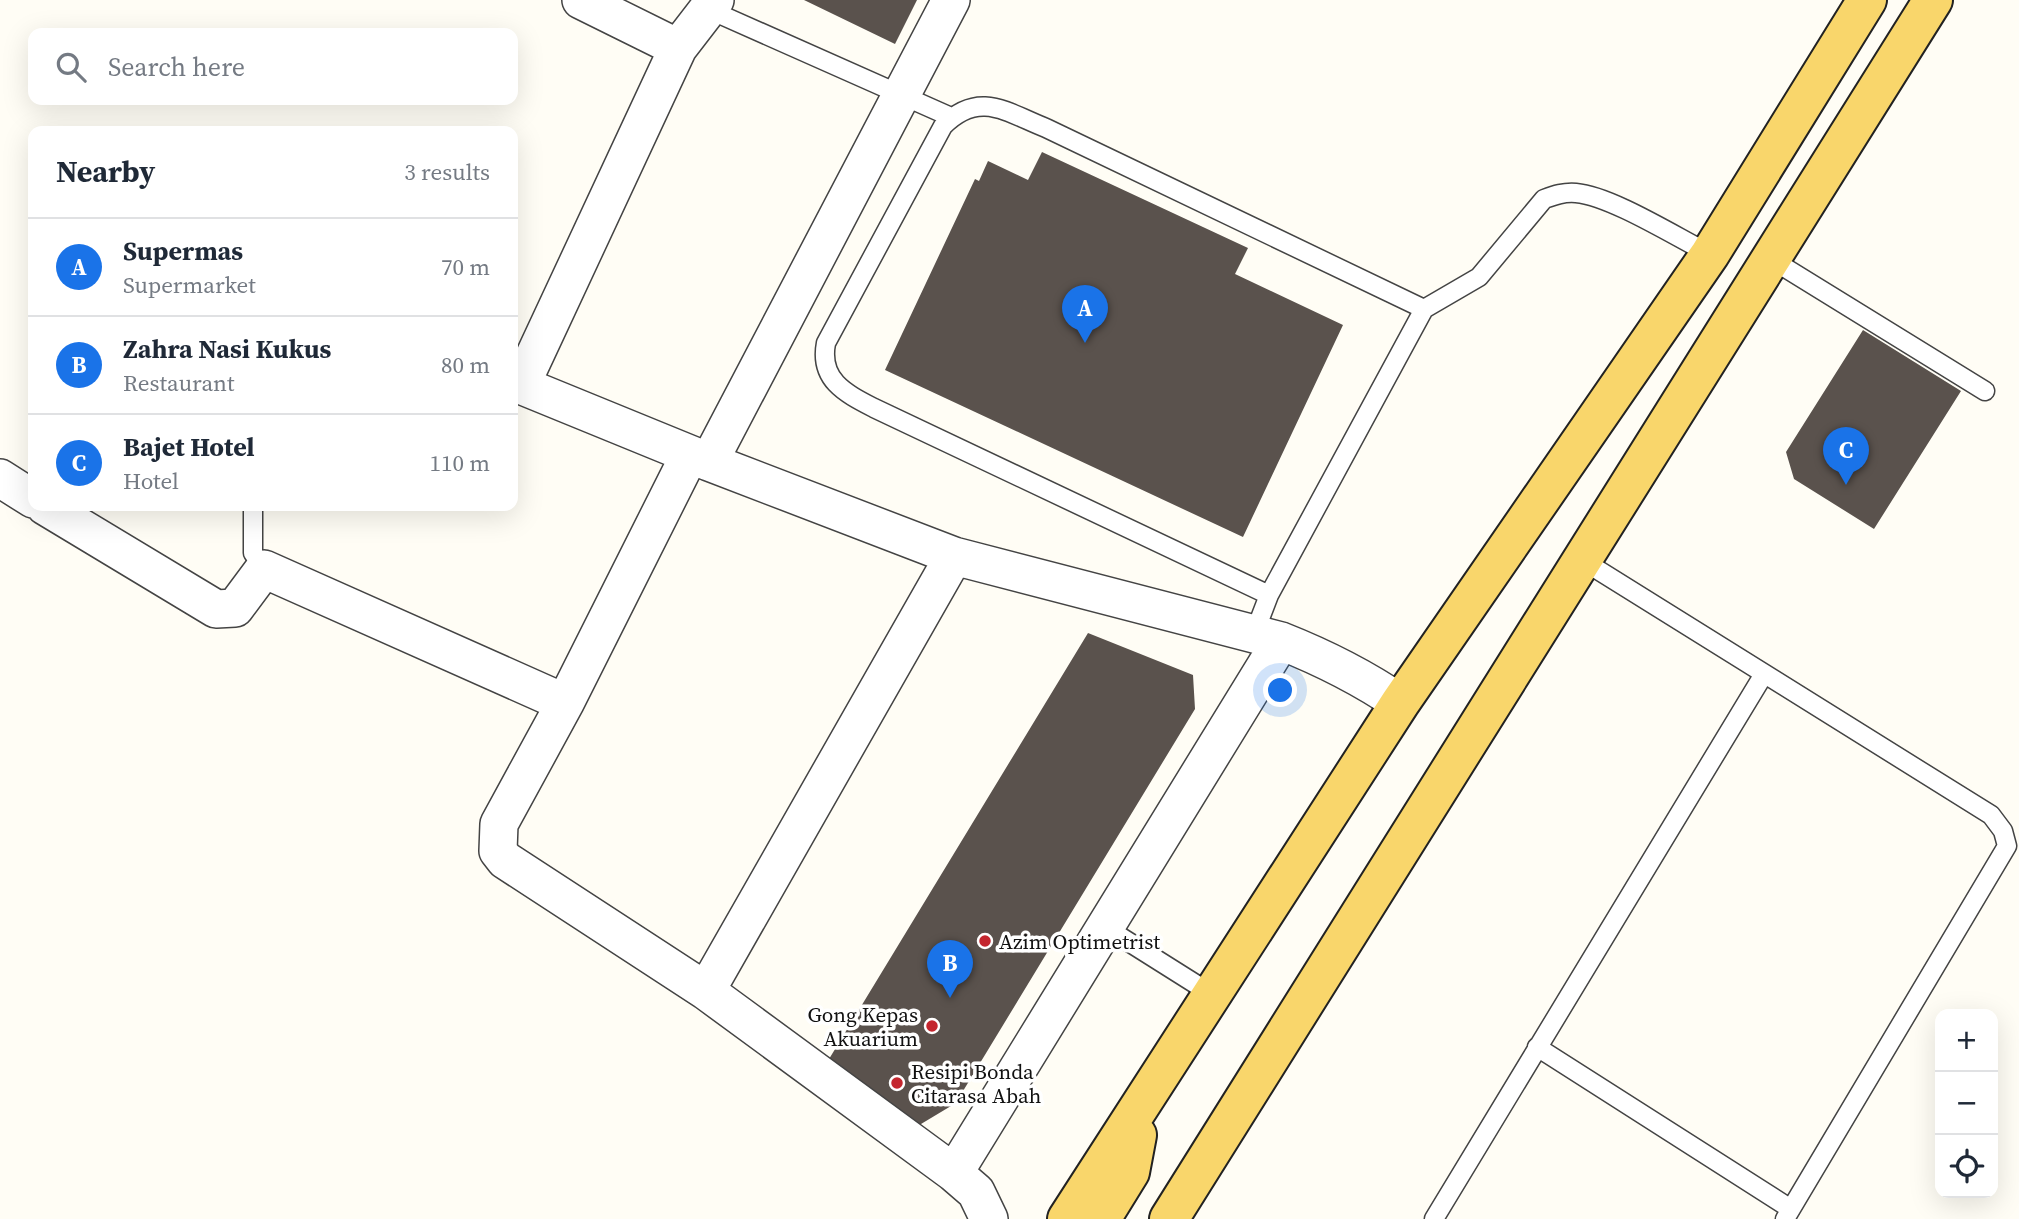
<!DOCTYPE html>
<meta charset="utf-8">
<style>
:root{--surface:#fff;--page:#f6f6f7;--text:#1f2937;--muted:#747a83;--line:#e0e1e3;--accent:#1a73e8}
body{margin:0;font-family:"Source Serif 4",serif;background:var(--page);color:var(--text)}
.controls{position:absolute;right:21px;bottom:21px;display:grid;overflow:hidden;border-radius:14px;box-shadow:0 7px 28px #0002}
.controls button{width:63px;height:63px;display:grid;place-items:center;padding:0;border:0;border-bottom:2px solid var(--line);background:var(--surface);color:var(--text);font:35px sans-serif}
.you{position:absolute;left:1281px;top:691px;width:24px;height:24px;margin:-18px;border:5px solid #fff;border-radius:50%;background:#1a73e8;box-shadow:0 0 0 10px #1a73e833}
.badge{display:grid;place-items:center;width:46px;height:46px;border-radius:50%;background:var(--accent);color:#fff;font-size:23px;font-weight:700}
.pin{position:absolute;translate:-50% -58px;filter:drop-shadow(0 2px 4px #0008)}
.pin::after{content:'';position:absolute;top:37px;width:24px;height:21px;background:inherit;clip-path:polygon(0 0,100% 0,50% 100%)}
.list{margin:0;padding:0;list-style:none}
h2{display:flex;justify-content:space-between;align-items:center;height:91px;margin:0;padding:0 28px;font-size:30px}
h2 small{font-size:23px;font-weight:400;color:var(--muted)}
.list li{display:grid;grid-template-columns:46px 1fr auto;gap:21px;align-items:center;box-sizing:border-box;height:98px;padding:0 28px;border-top:2px solid var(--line)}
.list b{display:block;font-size:26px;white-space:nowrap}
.list p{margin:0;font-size:23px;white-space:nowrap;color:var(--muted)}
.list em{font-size:23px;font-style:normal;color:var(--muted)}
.icon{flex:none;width:38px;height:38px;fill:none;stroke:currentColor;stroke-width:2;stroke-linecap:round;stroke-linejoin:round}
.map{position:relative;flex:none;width:2019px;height:1219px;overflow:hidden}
.search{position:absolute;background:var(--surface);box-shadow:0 7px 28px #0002;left:28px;top:28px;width:490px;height:77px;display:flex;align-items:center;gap:18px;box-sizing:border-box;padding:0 24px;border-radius:14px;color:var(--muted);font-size:26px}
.panel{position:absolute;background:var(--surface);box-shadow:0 7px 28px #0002;left:28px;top:126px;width:490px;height:385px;border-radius:14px}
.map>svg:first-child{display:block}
.building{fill:#5a524d}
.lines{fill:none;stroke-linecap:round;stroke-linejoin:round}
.lane-casing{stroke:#444;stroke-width:21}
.street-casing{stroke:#444;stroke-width:40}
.primary-casing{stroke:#222;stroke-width:42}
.lane{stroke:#fff;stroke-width:18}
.street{stroke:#fff;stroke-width:37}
.primary{stroke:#f9d66b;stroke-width:38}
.poi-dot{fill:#c4262e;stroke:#fff;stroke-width:2.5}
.labels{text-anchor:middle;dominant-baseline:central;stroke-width:7;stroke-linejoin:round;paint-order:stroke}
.poi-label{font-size:21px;fill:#111;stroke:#fff;text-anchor:start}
</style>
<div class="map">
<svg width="2019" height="1219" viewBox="0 0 2019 1219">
<rect width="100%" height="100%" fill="#fffdf5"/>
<!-- building -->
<path class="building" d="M804,0H917L895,44Z
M1042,152L1248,248L1235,274L1343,325L1243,537L885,370L975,179L979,181L988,161L1028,180Z
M1863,330L1961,391L1874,529L1794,479L1786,452Z
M1088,633L1193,675L1195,709L960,1096L951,1106L916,1127L826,1064Z"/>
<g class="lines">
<!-- lane casing -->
<g class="lane-casing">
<path id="lane" d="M710,10L951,117
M1771,259L1985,391
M253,506V553L264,569
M1582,560L1991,815L2003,831L2007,846L1785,1219
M1269,595L874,408C845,393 819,380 826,343L943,126C979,90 1006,112 1046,128L1424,309
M1254,634L1269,595L1424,309L1479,277L1544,199C1555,195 1564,192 1576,193C1611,196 1676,237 1710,254
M1105,927L1213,995
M1537,1047L1791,1209
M1434,1219L1764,674"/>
</g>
<!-- street casing -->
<g class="street-casing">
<path id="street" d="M581,0L678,48
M951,0L709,462L954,556L1281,641C1324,658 1362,677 1400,703
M513,382L709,462
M521,385L678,48L715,0
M689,456L565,703L499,824L498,851L505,860L706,991L954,1173
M0,478L33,499
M45,506L216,609L235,608L264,569L565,703
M706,991L954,556
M989,1219L976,1192L954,1173L1281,641"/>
</g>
<!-- primary casing -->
<g class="primary-casing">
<path id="primary" d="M1067,1219L1400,703L1710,254L1867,0
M1101,1219L1130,1172L1137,1135
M1169,1219L1933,0"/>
</g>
<!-- lane -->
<use href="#lane" class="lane"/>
<!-- street -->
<use href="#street" class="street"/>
<!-- primary -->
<use href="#primary" class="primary"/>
</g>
<!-- markers -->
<g class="poi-dot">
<circle cx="985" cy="941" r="7"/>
<circle cx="932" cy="1026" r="7"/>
<circle cx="897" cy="1083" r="7"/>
</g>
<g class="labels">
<!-- poi labels -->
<g class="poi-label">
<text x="999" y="941">Azim Optimetrist</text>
<text x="918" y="1014" text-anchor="end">Gong Kepas<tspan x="918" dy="24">Akuarium</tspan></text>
<text x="911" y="1071">Resipi Bonda<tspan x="911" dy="24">Citarasa Abah</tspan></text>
</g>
</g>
</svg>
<div class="controls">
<button>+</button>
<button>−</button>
<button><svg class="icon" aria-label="locate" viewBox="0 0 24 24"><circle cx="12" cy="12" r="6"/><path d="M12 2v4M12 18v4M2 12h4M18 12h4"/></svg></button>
</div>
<div class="you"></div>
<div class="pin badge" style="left:1085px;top:343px">A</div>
<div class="pin badge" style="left:950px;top:998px">B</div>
<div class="pin badge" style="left:1846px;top:485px">C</div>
<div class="search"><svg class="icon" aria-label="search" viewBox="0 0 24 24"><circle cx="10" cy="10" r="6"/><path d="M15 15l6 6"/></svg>Search here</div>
<section class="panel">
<h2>Nearby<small>3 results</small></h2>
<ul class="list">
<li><span class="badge">A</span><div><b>Supermas</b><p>Supermarket</p></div><em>70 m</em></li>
<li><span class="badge">B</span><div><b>Zahra Nasi Kukus</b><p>Restaurant</p></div><em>80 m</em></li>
<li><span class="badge">C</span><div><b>Bajet Hotel</b><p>Hotel</p></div><em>110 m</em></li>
</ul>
</section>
</div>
